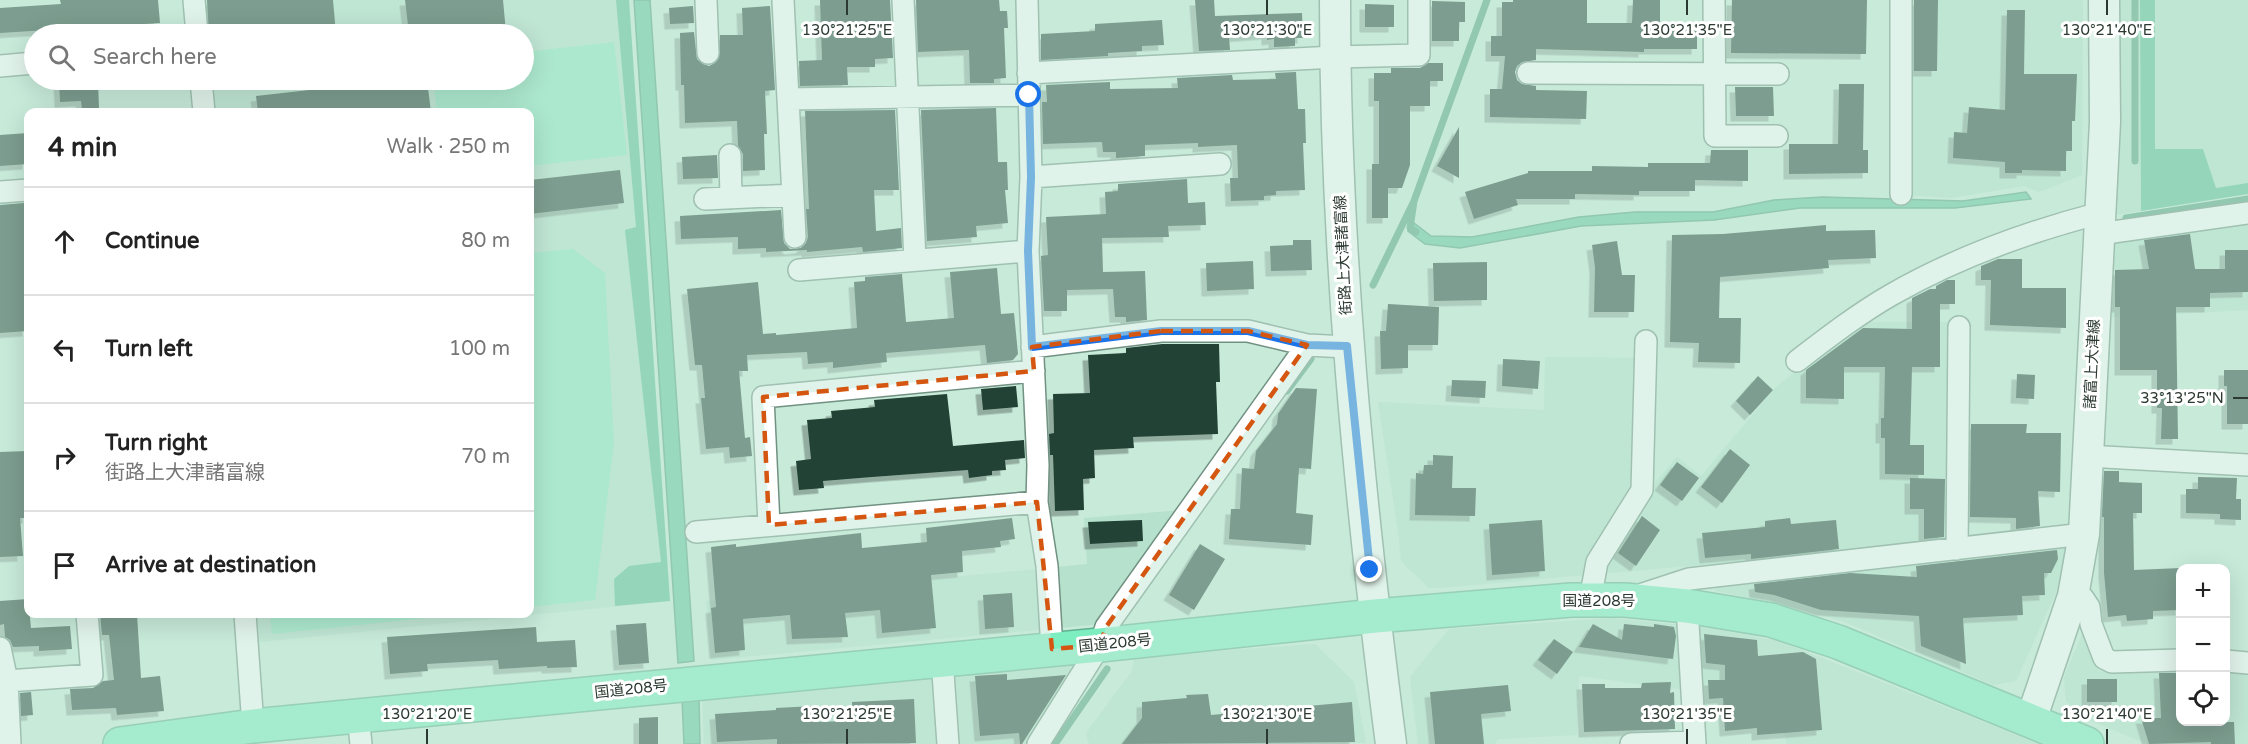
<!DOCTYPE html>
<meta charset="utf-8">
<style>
:root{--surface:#fff;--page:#f2f2f2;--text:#222;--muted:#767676;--line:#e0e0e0}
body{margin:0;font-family:"Varela Round","Noto Sans JP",sans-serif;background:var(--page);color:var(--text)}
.controls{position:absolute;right:18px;bottom:18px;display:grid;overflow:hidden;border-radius:12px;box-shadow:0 6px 24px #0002}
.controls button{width:54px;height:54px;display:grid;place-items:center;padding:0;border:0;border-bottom:2px solid var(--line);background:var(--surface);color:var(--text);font:30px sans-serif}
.stop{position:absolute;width:18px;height:18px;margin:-14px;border:4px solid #1a73e8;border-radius:50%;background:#fff}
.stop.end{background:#1a73e8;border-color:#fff;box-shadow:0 2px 6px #0008}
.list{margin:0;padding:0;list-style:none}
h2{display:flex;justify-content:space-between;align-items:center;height:78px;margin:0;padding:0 24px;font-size:26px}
h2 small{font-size:20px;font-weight:400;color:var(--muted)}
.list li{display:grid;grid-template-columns:39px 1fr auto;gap:18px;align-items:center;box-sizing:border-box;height:108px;padding:0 24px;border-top:2px solid var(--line)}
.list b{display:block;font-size:22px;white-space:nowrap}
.list p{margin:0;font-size:20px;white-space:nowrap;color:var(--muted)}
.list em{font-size:20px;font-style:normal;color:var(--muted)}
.icon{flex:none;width:33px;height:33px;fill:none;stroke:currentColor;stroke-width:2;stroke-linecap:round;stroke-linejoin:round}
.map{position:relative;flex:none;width:2248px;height:744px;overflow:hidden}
.search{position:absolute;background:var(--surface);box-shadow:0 6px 24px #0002;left:24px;top:24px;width:510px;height:66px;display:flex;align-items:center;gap:15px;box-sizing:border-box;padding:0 21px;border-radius:33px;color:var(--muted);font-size:22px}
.panel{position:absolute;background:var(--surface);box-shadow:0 6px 24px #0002;left:24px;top:108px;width:510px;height:510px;border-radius:12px}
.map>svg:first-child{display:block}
.built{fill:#b6e1cc}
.green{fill:#8de6c0}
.forest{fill:#59be96}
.water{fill:#63c8a0;stroke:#529d7f;stroke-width:1.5}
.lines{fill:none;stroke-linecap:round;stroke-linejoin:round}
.stream{stroke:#529d7f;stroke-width:7}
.building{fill:#244235;filter:url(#shadow)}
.street-casing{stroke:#719182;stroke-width:24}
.secondary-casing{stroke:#719182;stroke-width:33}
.highway-casing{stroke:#60af8e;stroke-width:36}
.street{stroke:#fff;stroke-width:21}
.secondary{stroke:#fff;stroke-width:30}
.highway{stroke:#7ceec0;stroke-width:33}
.route{stroke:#1a73e8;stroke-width:8}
.marked{fill:none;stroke:#d55610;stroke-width:4.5;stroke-dasharray:12 8;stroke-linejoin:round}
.ticks{fill:none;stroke:#2b3932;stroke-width:2}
.labels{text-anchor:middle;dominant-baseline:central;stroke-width:6;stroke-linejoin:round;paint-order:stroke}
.street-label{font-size:15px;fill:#2b3932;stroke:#fff}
.ticks-label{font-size:15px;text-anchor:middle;fill:#2b3932;stroke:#fff;stroke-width:6;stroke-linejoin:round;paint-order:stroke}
</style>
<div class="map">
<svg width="2248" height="744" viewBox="0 0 2248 744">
<defs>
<filter id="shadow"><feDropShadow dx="-5.5" dy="5.5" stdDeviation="0" flood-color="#0004"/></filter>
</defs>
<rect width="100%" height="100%" fill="#c7ead9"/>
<!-- built -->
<path class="built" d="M200,0H629L670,601L259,642L257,614H530V112H211L208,80H524V34H204Z
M1905,0H2083L2082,175L2039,192L2024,186L1951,198L1905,195Z
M2117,0H2248V194L2115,215Z
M2248,217V310L2104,318L2107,235Z
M1856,322H1952L1951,543L1440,588H1429L1401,561L1398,530L1378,402L1544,410L1545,357L1634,358L1633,451L1647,492L1677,457L1701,476L1775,388Z
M1194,509L1113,623L711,660L706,601L1087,564L1084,518Z
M2067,539L2058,588L2016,681L1993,685L1842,621L1771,602L1715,591L1718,580Z
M1612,618L1711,628L1779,641L2039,744H1787L1775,701L1700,709V692L1579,676L1577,735L1498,739L1495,744H1418L1410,677L1449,629Z
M2083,632L2099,671L2180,668V722H2226V670L2248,672V744H2147L2080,716L2066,701L2064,677Z
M1315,644L1354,682L1366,743L1089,744L1086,733L1132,671L1135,657Z
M1098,659L1044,744H704L702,692Z"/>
<!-- green -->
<path class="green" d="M614,42L627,155L530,166V112H437L433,80H524V52Z
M573,249L605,273L614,443L595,600L530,607V253Z
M270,614H465L272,634Z"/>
<!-- forest -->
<path class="forest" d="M616,0H629L670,601L615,606L614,579L629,566L661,562L625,230L636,227Z
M2140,0H2155V149H2203L2216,188L2248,183V194L2141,211Z"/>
<!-- water -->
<path class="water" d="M634,0H650L694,661L678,663Z
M2026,192L2031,199L1955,208H1800L1714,220L1581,226L1460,248L1425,244L1408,231L1414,223L1431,236L1472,237L1579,217L1635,212H1713L1774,200L1822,197L1963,201Z
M699,697L700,744H684L682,698Z"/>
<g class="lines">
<!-- stream -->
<path class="stream" d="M2135,161V0
M1414,201L1410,228L1416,232
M2126,218L2248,199
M1373,285L1414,201L1487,0
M1287,391L1311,359
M1055,744L1107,669"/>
</g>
<!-- building -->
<path class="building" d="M60,0H158L160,23L0,33V8L61,4Z
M207,0H333L336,34H209Z
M405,0H503L506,32L487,34H409Z
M820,0H890L893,58L875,59V67H847L848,85L800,86L799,61L822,60Z
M916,0H999L1000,11H1007L1008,28H1004L1006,78L994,79V83H970L969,50L918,52Z
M1195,0H1214L1215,16L1302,13L1303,38H1295V46L1274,47V39L1267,40V34L1229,37L1230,50L1199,51Z
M1513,0H1587V23H1632L1633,0H1660V23H1697V49H1644V52L1536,49V60L1522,62L1517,66L1515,72L1517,80L1522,84L1536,86V90L1587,91L1586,119L1490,117V89H1502L1505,56H1491V36H1502V2H1513Z
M1732,0H1867L1866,54L1731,53Z
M1914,0H1938L1937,71H1914Z
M1432,1L1465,2V22H1459V41H1432Z
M1365,4L1394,5V27H1365Z
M693,6L694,23L670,24L669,8Z
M770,6L775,90L765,91L767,134H764L765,170L743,171V154L738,146L737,121L685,123L684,85H681L680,33L694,32L697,59L703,64L709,66L715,63L719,58L720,35H743L742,8Z
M2007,10H2025L2024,74H2077L2075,121H2072V151H2066V171L2022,170V173H2005V162L1953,158L1954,132L1967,133L1969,107L2005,110Z
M1162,20L1164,45L1142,46V51L1108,53V56L1041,60V34L1095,31V24Z
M1428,63H1443V81H1430V106H1410V165L1402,188H1388V218H1372V164H1379V101H1374V73H1391V68H1420Z
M1296,72L1298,109H1305L1306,143H1303L1305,190L1276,191V195L1264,196V200L1231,201L1230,178H1238L1237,145L1198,147V143L1145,145V156L1116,158V152H1103L1102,142L1043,144L1042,102H1047L1046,85L1110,82V89L1178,88L1177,78L1232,75L1233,80L1276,79L1275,73Z
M59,80H98L99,108L82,109L81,101L60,102Z
M398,80H427L431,112H258L256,96Z
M1839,84H1864L1863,150H1868V173L1789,174V144H1838Z
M1735,87H1773L1774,116H1736Z
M996,108L998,162H1007L1008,190H1005L1008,223L976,226L977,237L927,241L921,110Z
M895,110L899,190H874L876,231L901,228L902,248L863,252L862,247L807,252V250L766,252V248L738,249V237L681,239L680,216L781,210L784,243L790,249L801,248L806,243L808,237L806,209H809L805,111Z
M1459,127V178L1437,166Z
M28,133V164L0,166V135Z
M1711,150H1748V181L1695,180V191H1639V195L1575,194V199H1516L1518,205L1474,219L1465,192L1528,173V171H1592V166L1648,167V163H1710Z
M717,155L718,178L683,179L682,157Z
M620,170L624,203L530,214V180Z
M1187,179L1188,203L1205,202L1206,225L1168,226L1169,237L1102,238L1103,272L1145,271L1147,320L1126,322V317H1115L1113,289L1067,290V311H1044L1041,256L1048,255L1046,217L1106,214L1105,192L1118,191V184Z
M24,203V208L28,207V331L0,333V205Z
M1826,225V231L1875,230L1876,258L1828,260L1829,268L1720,277L1719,318H1741L1740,363L1698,362L1699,343L1670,342L1672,235L1723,234Z
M2190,234L2195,269H2225V250H2248V292L2210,293V307H2176L2178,439H2161L2162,408H2157V370H2120V307H2115V270L2149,269L2144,240Z
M1293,240H1311L1312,270L1271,271L1270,246L1293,245Z
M1617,241L1622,275H1635L1634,312H1594L1595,267L1592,245Z
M1998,259H2022V288H2066V328L1990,325L1991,280H1981V266Z
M1253,261L1254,289L1207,291L1206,263Z
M1487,262V300L1434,301L1433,263Z
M997,268L1001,314L1014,313L1018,354L1013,360L987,363L985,345L886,353L887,362L833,368V362L808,364L807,352L747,355L748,371H739L745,438L750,437L752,456L730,458L729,447L706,449L701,398H705L702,365H695L687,289L758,282L763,334L776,333V335L857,328L854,282L865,281V277L902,274L906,322L954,318L950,272Z
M1947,280H1955V304H1940V367H1912L1910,445H1924V475L1885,474V438H1881V418H1884L1885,367H1844V399L1806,398V370L1863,328L1912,329V298L1930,289H1936V286Z
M1388,304L1439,307L1438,345H1408V368L1381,369L1380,331H1386Z
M1162,344H1219L1220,382H1216L1218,434L1133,437L1134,448L1094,450L1095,478L1083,479L1084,510L1055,511L1053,455H1050L1049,434L1054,433L1053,394L1090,393L1088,355L1126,353V348Z
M1503,359L1540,361L1538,389L1502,386Z
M2224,370H2248V424H2227V386H2224Z
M2017,374L2035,375L2034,399L2016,398Z
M1758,376L1773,390L1750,415L1736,401Z
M1452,380L1486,381L1485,398L1451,396Z
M1016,386L1018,407L983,410L981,389Z
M1296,388L1317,389L1311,469L1299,468L1296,513L1313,515L1311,545L1229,539L1231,509H1240L1242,468L1254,469L1256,451L1277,424L1278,414Z
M947,394L953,446L1024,440L1025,458L1005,460L1006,470L992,471V475L969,478L968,470L872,477L823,481L824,488L799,490L796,461L811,459L807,420L832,418L831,411L875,407L874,400Z
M1971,424H2027L2026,433H2061L2060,492L2038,491L2040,526L2016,529V518L1970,517Z
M1730,449L1750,465L1722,503L1701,487Z
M28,451V518H20L23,556L0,557V452Z
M1433,455L1453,456L1452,488H1476L1475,516L1415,515L1416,473L1423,474L1424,465H1433Z
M1677,462L1699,478L1682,501L1660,485Z
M2104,471H2119V482L2142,483V513H2133L2134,570L2181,568V610L2153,611V619L2127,621L2126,615L2108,617L2104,573V517H2102Z
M2198,477L2237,478L2236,499H2241V520L2220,519V514L2186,513V489H2198Z
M1910,478L1945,479L1944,537L1924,539V509H1910Z
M1642,516L1660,530L1636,566L1618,553Z
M1012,518L1015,539L1000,541L1001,547L962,551L963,572L931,575L936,628L882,633L880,610L845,613L848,637L792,639L790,615L743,619L745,650L715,653L711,608L716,607L711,547L736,544V547L861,533L862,548L927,542L926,528Z
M1790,518L1791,524L1836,520L1839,549L1751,559V554L1705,558L1702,533L1765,527V521Z
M1142,520L1143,541L1090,544L1088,522Z
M1542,520L1545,571L1492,575L1489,524Z
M1200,544L1225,559L1194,610L1169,595Z
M2057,550L2058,559L2051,573H2044L2045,595L2022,596L2023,615L1963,618L1966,664L1921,646L1919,616L1821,610L1774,595L1755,592L1754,584L1850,573L1917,577L1916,566Z
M1012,593L1014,627L985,629L983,595Z
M28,599L31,628L70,626L72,649L39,651V646L13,647L10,640L5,637L4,624L0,625V601Z
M100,614H137L141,678L160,676L164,711L117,715L116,708L72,710L70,689L93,688L103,681L114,680L109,635H102Z
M646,623L649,663L619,665L616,625Z
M1593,624L1622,640L1624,624L1654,627V624L1674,627L1676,636L1673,659L1579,647Z
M536,627L537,642L575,640L577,667L547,668V666L499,669L498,660L427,664L428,671L390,674L387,637Z
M1704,634L1757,640L1758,656L1803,652L1816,659L1822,730L1757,735V728L1725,731L1723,698L1709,699L1708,680H1725V665L1706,663Z
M1554,639L1573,652L1557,674L1538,660Z
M2159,673H2181V722H2234L2235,744H2211V742L2149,744L2141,718H2161Z
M1007,674V680L1066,675L1022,744H1020L1019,733L980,736L975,676Z
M2087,679H2117V702H2087Z
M1671,682L1670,693L1674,692L1675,729L1584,732L1582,684H1605V688H1641L1642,683Z
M1508,685L1511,711L1481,714L1484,744H1435L1430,692Z
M31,692L33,715L21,716L20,693Z
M1208,694L1211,715L1352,702L1355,742L1122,744L1142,718V702L1187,698L1186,695Z
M914,699L916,743L777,744V739L717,742L715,714L776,710V708L814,706L815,722L853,721L852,702Z
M658,717V744H639V718Z"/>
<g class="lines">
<!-- street casing -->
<g class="street-casing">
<path id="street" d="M194,0L197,34
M706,0L708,53
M783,0L795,237
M903,0L915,260
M1027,0L1031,177L1028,251L1038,465L1037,502L1047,566L1052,649
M1714,0L1715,136H1777
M1901,0V194
M0,66L34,63
M1028,73L1335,57L1419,55V0
M1528,73L1778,74
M201,80L204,112
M789,99L1029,95
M730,155L731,198
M1031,177L1220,164
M0,192L28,190
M705,199L793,195
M2099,234L2248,213
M799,270L1028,251
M1032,347L1161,331H1248L1307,345L1347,347
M1797,361C1827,338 1858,314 1891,295C1957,257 2027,232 2100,213
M2087,456L2248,465
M769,525L763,397L1034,371
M696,532L1037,502
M1957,549L1959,327
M1637,596L1689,579L2084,534
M2073,596L2083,598L2089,607L2091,624L2104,658L2112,662L2180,660
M1590,600L1597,562L1642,490L1646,341
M1687,606L1695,744
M245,614L253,726
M0,648L7,681L10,744
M942,659L948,744
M2226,661L2248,663
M7,681L92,675L87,614
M358,716L361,744
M1038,744L1100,645L1106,627L1307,345
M1631,744L1695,742"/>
</g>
<!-- secondary casing -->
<g class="secondary-casing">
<path id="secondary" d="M1335,0C1335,249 1359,497 1391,744
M2031,720L2073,596L2084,534L2105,122L2104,0"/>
</g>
<!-- highway casing -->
<g class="highway-casing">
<path id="highway" d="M120,744L253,726L1100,645L1375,616L1571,600H1625L1687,606L1771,620L1838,642L2087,744"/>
</g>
<!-- street -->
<use href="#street" class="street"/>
<!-- secondary -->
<use href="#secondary" class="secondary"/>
<!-- highway -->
<use href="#highway" class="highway"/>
</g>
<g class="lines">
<!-- route -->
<path class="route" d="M1029,95L1031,177L1028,251L1032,347L1161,331H1248L1307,345L1347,346L1370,570"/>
</g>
<!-- marked area -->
<path d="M0 0H2248V744H0ZM1161,331H1248L1307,345L1106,627L1100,645L1052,649L1037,502L769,525L763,397L1034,371L1032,347Z" fill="#c7ead9" fill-opacity=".55" fill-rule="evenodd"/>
<path class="marked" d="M1161,331H1248L1307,345L1106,627L1100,645L1052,649L1037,502L769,525L763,397L1034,371L1032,347Z"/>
<!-- ticks -->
<path class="ticks" d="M847,0V15M1267,0V15M1687,0V15M2107,0V15M2233,398H2248M427,729V744M847,729V744M1267,729V744M1687,729V744M2107,729V744"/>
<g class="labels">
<!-- street labels -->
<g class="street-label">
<text transform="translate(1343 255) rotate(-93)">街路上大津諸富線</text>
<text transform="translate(2092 364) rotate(-87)">諸富上大津線</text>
<text x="1599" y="601">国道208号</text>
<text transform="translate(1115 643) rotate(-6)">国道208号</text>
<text transform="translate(631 689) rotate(-6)">国道208号</text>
</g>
</g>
<g class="ticks-label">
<text x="847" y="35">130°21'25"E</text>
<text x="1267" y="35">130°21'30"E</text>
<text x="1687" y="35">130°21'35"E</text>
<text x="2107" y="35">130°21'40"E</text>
<text x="2182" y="403">33°13'25"N</text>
<text x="427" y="719">130°21'20"E</text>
<text x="847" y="719">130°21'25"E</text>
<text x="1267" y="719">130°21'30"E</text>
<text x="1687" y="719">130°21'35"E</text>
<text x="2107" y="719">130°21'40"E</text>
</g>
</svg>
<div class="controls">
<button>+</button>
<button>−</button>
<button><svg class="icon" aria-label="locate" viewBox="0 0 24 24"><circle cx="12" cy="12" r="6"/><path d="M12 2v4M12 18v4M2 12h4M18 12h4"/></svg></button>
</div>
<div class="stop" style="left:1029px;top:95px"></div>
<div class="stop end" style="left:1370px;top:570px"></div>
<div class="search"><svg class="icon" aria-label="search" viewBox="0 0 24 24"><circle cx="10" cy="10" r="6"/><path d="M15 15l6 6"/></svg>Search here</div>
<section class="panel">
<h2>4 min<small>Walk · 250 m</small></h2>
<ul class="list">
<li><svg class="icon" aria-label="ahead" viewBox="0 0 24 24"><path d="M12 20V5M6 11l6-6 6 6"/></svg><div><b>Continue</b></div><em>80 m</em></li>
<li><svg class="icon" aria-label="left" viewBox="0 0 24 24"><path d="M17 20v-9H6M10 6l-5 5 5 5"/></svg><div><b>Turn left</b></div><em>100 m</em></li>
<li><svg class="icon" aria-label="right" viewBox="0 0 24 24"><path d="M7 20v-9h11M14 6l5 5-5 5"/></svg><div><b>Turn right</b><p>街路上大津諸富線</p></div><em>70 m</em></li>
<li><svg class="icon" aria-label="arrive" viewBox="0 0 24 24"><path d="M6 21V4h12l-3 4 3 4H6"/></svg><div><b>Arrive at destination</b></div></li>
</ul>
</section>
</div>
